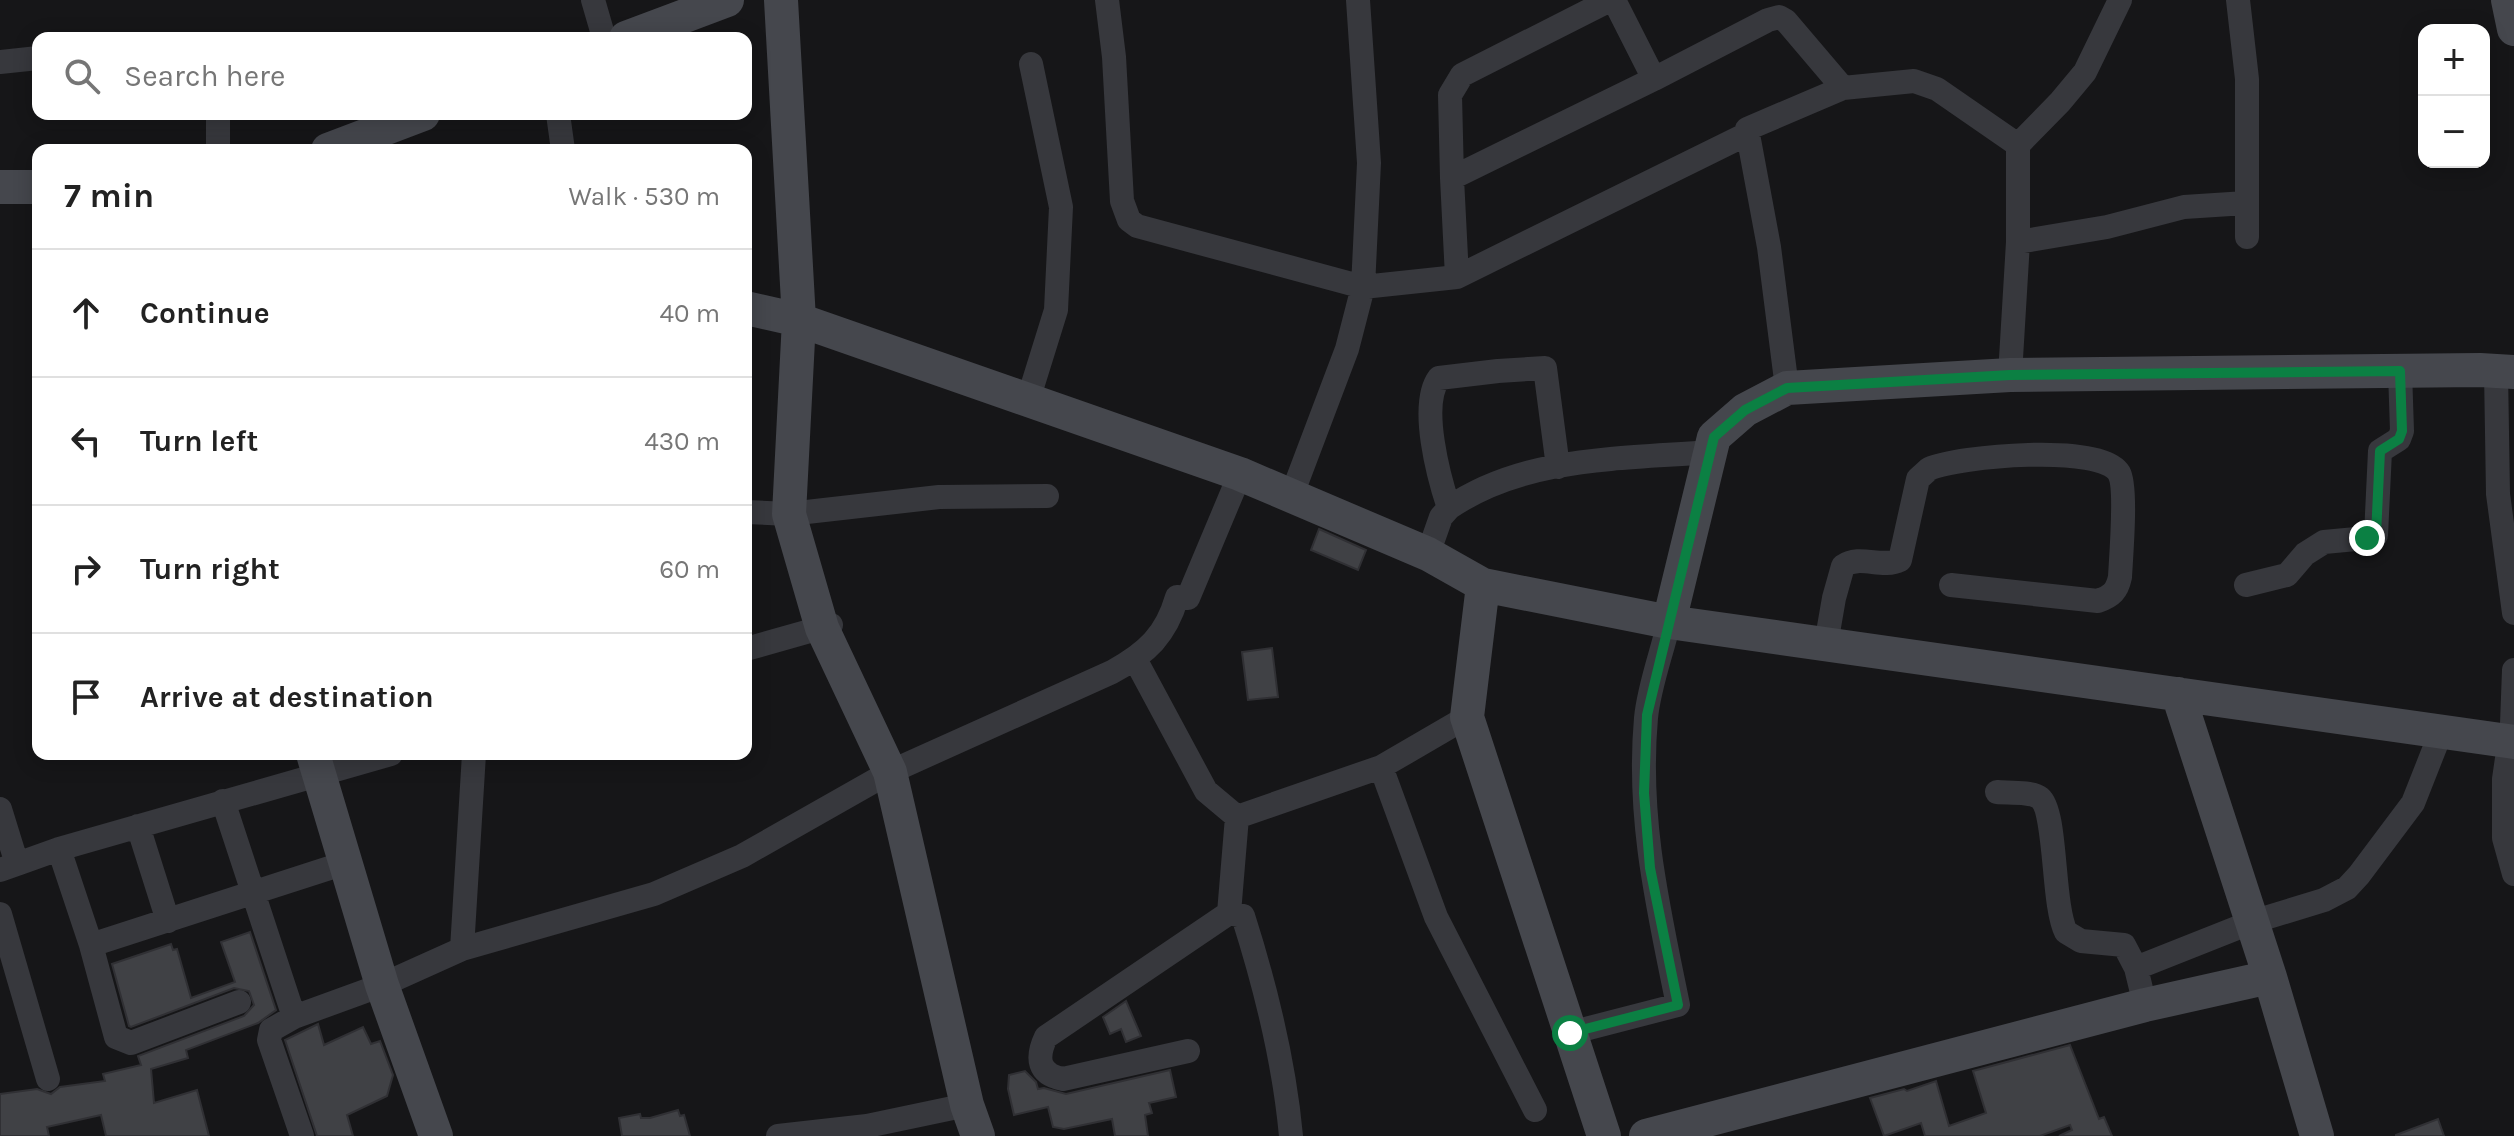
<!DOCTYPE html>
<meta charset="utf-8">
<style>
:root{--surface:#fff;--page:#f6f6f6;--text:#222;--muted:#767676;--line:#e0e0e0}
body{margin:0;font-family:Karla,sans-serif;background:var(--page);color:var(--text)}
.controls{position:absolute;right:24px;top:24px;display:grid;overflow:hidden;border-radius:16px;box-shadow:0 4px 20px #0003}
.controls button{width:72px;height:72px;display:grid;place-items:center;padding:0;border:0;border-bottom:2px solid var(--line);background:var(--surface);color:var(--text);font:40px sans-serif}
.stop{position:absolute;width:24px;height:24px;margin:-18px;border:6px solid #0b8043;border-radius:50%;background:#fff}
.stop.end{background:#0b8043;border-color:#fff;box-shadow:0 2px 8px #0008}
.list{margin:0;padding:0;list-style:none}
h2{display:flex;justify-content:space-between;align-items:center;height:104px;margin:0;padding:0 32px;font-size:34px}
h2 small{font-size:26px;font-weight:400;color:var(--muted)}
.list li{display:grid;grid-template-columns:52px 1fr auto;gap:24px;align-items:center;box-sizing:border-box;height:128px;padding:0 32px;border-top:2px solid var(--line)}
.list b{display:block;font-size:30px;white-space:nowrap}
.list em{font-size:26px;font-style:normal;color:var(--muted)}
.icon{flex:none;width:44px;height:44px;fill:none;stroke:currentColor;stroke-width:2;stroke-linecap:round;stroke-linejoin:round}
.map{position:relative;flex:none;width:2514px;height:1136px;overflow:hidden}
.search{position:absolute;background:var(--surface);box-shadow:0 4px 20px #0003;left:32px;top:32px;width:720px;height:88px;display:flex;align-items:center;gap:20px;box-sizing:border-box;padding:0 28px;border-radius:16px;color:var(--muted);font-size:30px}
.panel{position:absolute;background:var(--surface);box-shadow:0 4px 20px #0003;left:32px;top:144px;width:720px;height:616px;border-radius:16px}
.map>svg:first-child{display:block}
.building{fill:#404145;stroke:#303034;stroke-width:2}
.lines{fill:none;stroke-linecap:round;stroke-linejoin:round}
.street{stroke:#37383d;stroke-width:24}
.secondary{stroke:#45474d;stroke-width:34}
.route{stroke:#0b8043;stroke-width:10}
</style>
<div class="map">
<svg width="2514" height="1136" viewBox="0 0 2514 1136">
<rect width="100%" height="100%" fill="#161618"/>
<!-- building -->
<path class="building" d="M1319,529L1366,550L1358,570L1311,550Z
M1272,648L1278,697L1248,700L1242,652Z
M250,932L276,1010L258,1023L186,1050L188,1058L151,1069L154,1103L197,1090L209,1136H106L101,1115L47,1127L49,1136H0V1094L37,1089L51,1094L60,1087L105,1081L103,1074L141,1065L138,1056L244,1016L254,1005L249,991L234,988L131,1027L129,1026L112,964L171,944L173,950L177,949L191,998L235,982L221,942Z
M1126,1001L1141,1036L1126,1042L1121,1029L1110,1034L1103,1017Z
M318,1024L324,1045L363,1027L371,1044L380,1041L393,1075L387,1096L347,1115L353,1136H317L285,1040Z
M2070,1045L2099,1119L2104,1117L2112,1136H2059L2072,1130L2070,1125L2040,1136H1925L1921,1123L1884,1136L1870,1098L1904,1089L1907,1091L1936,1081L1949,1126L1986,1113L1973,1071Z
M1170,1070L1176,1097L1149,1103L1152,1113L1145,1115L1148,1136H1115L1112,1119L1064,1129L1053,1127L1048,1107L1014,1115L1008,1089L1009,1075L1025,1071L1036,1082L1038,1089L1044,1088L1066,1094Z
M678,1110L680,1116L684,1115L690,1136H622L619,1118L640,1114L641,1118H650Z
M2438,1119L2444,1136H2396V1135Z"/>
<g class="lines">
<!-- street -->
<path class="street" d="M593,0L604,38
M1107,0L1114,57L1122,201L1129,220L1137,226L1363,287L1457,277L1452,178L1654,79L1614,0
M2238,0L2247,79V237
M0,62L38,58
M1654,79L1768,20L1779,17L1786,21L1843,88L1914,81L1937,89L2018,145
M218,114V150
M558,114L563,150
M1452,178L1450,95L1462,75L1610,0
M2018,242L2107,227L2184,207L2246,203
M1457,277L1747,134
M2496,371L2498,494L2514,613
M2010,375L2018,242V145L2060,102L2085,72L2120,0
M1787,388L1769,247L1747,129L1843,88
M1028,400L1056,310L1061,207L1031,64
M1291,497L1347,349L1363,287L1369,163L1358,0
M1449,508C1439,478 1419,405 1439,378L1498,371L1545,368L1558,467
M746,512L789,514L939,497L1047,496
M1428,554L1441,517L1449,508C1524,456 1623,459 1711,452
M2246,585L2287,575L2305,554L2324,542L2367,538L2376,535L2380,451L2399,439L2402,431L2400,371
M1826,644L1834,598L1843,566C1860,554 1882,569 1900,560L1918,479L1929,469C1958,456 2102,443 2119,473C2127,487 2121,557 2120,577C2117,591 2112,596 2098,601L1951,585
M746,649L831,625
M1135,659L1206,791L1237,817
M2514,670L2512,724L2504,779V838L2514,874
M1381,767L1436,917L1535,1110
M1997,792C2008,793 2031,791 2040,798C2057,812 2052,905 2066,932L2081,941L2124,945L2136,968L2145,1005
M223,801L294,1017
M0,809L17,864L0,870
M1237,817L1229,913L1243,916C1266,988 1284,1060 1291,1136
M1237,817L1381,767L1467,717
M138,826L168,921
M59,849L91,945L116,1037L131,1043L239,1002
M17,864L59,849L391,754
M0,914L48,1079
M91,945L345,863
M462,949L474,754
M2136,968L2252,922L2324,900L2347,888L2359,875L2413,803L2441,732
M1570,1033L1678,1005C1658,907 1637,818 1646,718C1649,686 1662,653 1669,622
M1188,1051L1063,1079C1038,1074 1036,1058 1046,1037L1229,913
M302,1136L269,1040L271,1030L294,1017L382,985L462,949L654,894L742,856L890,772L1112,672C1147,653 1166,635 1177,597L1188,598L1240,474
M778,1136L867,1126L967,1105"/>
<!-- secondary -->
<path class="secondary" d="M781,0L799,320L789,514L822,628L890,772L967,1105L978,1136
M2508,0L2514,29
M626,38L727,0
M328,150L423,114
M0,187H38
M746,308L799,320L1240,474L1428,554L1483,585L1669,622L2514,742
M1483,585L1467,717L1604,1136
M1669,622L1714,437L1745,410L1787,388L2010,375L2480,370L2514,372
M2178,694L2270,977L2317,1136
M313,754L382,985L436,1136
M1646,1136L2145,1005L2270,977"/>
</g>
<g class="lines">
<!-- route -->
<path class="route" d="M1570,1033L1678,1005L1650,868L1644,793L1647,715L1714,437L1745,410L1787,388L2010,375L2400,371L2402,431L2399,439L2380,451L2376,535L2367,538"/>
</g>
</svg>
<div class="controls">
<button>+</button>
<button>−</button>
</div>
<div class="stop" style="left:1570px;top:1033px"></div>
<div class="stop end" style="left:2367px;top:538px"></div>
<div class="search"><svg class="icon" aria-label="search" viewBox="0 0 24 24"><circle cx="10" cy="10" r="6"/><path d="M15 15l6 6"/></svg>Search here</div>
<section class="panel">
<h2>7 min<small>Walk · 530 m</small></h2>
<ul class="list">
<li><svg class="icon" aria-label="ahead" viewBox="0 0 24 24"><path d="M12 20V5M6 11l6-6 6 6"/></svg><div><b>Continue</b></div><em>40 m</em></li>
<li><svg class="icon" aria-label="left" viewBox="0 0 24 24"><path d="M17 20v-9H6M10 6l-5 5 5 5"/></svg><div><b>Turn left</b></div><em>430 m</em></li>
<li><svg class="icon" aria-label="right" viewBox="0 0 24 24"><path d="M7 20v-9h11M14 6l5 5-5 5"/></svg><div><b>Turn right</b></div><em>60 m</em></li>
<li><svg class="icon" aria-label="arrive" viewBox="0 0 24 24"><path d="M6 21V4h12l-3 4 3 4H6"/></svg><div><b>Arrive at destination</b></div></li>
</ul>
</section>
</div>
